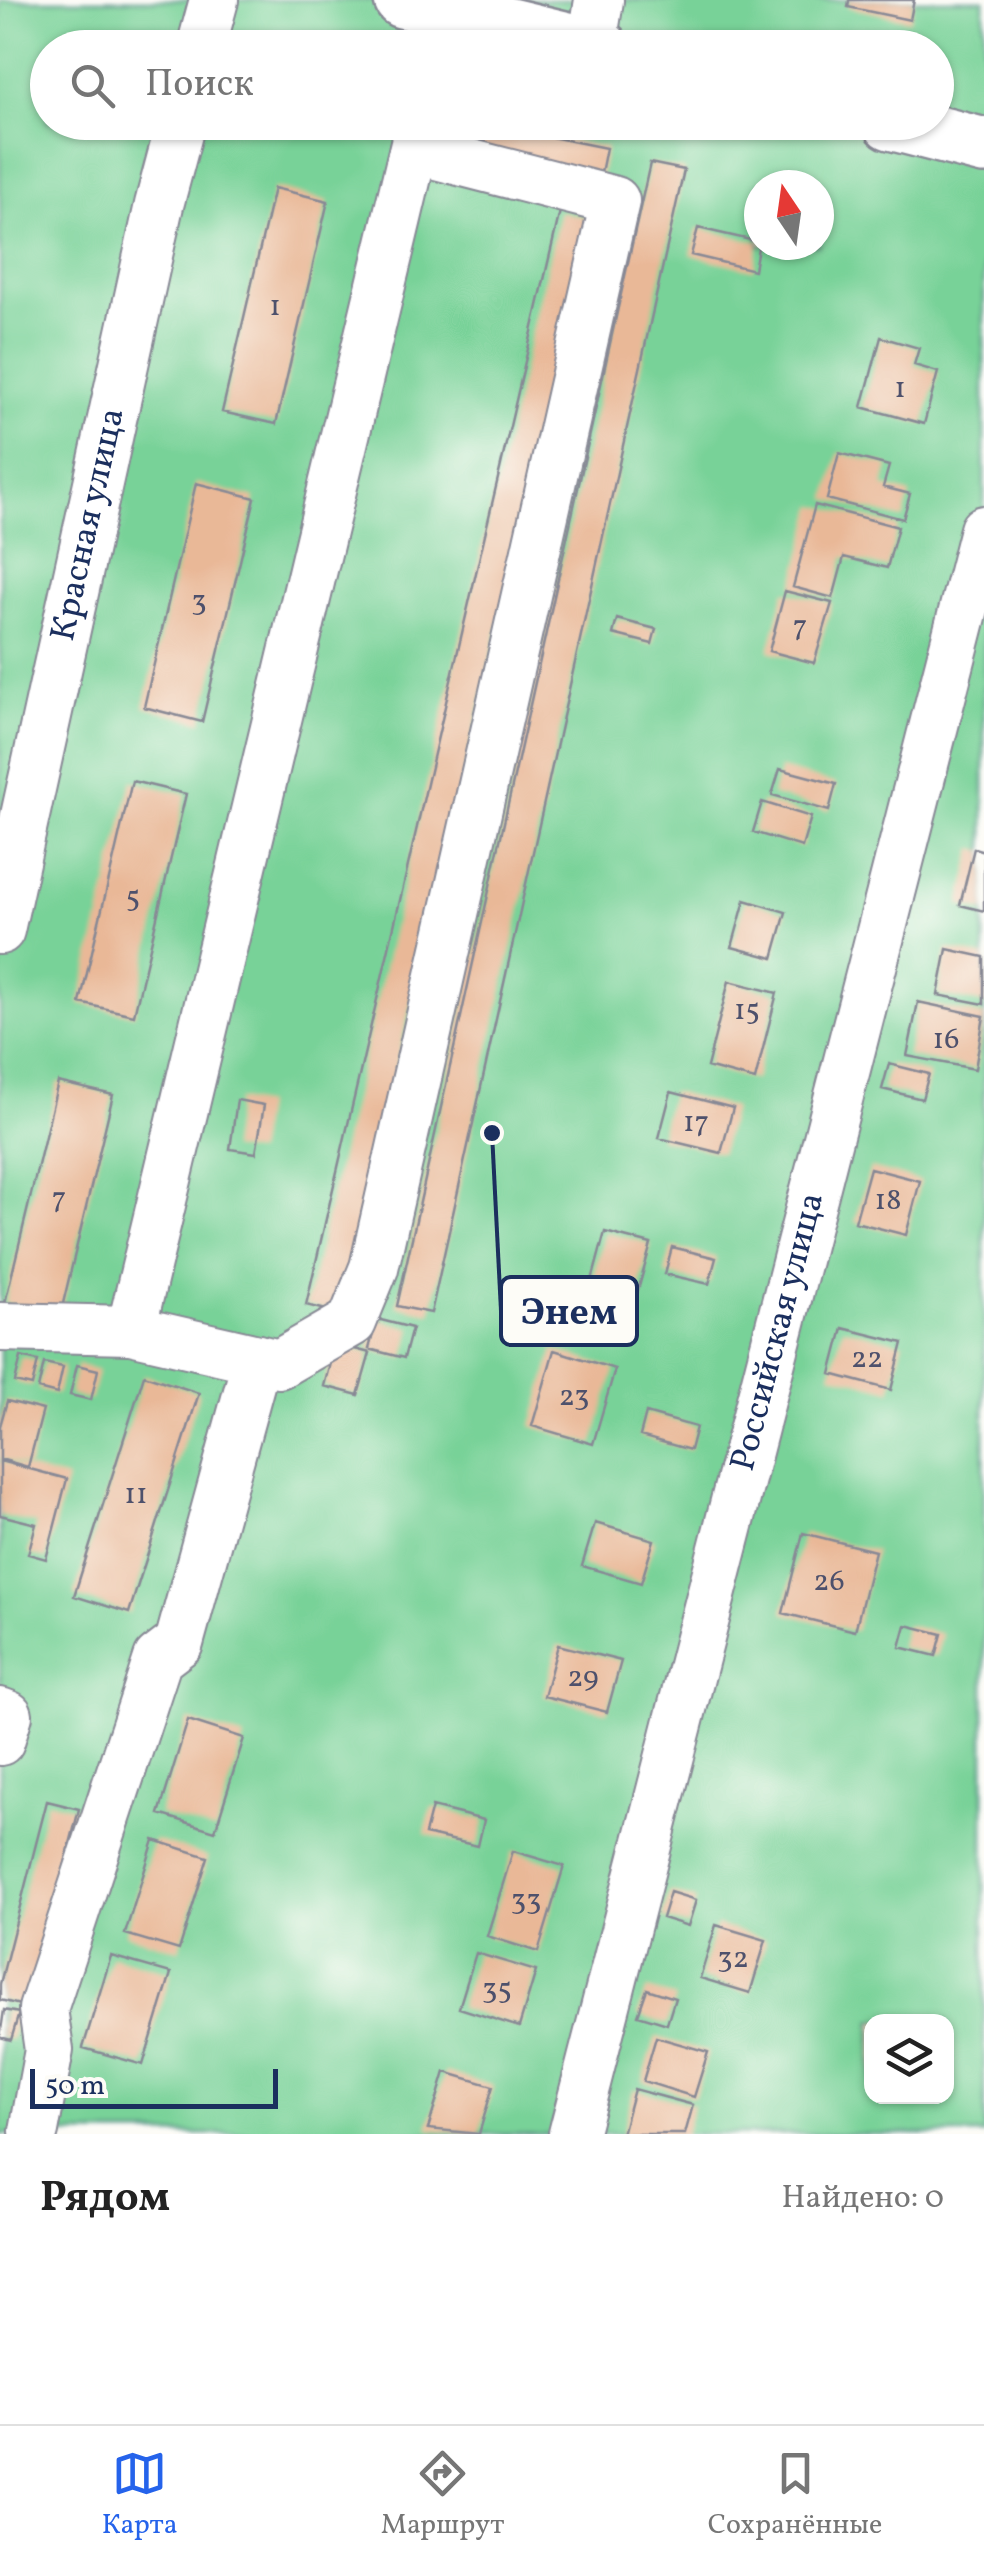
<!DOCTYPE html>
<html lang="ru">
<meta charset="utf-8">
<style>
:root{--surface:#fff;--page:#f2f2f2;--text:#222;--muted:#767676;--line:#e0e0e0;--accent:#2563eb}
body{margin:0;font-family:Vollkorn,serif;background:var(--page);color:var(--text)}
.controls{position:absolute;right:30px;bottom:30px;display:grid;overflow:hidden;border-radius:20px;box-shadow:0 2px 8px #0004}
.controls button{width:90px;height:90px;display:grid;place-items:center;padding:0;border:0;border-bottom:2px solid var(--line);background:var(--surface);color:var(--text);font:50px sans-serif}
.compass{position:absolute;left:744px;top:170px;width:90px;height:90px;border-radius:50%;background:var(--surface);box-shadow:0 2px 8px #0004;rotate:347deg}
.scale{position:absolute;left:30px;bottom:25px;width:248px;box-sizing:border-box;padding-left:10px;border:5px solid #1b2f5e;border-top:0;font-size:28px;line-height:35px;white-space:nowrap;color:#1b2f5e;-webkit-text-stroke:8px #fdfcf7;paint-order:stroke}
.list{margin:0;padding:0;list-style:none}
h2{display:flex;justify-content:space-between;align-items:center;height:130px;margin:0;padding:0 40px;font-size:42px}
h2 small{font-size:32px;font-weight:400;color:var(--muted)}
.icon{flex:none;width:55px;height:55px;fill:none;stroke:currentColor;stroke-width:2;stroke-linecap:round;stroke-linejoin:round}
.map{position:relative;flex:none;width:984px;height:2134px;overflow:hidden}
.search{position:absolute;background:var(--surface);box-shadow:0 2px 8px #0004;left:30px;right:30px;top:30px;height:110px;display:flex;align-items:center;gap:25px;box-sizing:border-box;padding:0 35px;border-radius:55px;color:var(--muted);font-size:38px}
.sheet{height:290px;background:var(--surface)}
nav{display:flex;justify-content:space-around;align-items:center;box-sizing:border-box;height:140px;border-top:2px solid var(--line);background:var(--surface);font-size:28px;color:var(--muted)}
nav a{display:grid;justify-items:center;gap:5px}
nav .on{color:var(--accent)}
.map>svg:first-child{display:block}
.green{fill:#78d298;stroke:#4a807b;stroke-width:2.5;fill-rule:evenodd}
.building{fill:#e9b897}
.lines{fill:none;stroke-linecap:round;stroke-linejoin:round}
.minor-casing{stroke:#888995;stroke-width:52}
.major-casing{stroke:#888995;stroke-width:60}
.minor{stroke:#fff;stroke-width:48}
.major{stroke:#fff;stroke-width:55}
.labels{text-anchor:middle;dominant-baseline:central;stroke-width:10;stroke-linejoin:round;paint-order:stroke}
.number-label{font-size:30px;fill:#4e516c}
.street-label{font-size:35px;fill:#1b2f5e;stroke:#fdfcf7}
.leader{fill:none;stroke:#1b2f5e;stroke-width:4}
.callout-dot{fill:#1b2f5e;stroke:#fdfcf7;stroke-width:4}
.callout{fill:#fdfcf7;stroke:#1b2f5e;stroke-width:4}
.callout-label{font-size:38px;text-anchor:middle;font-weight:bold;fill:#1b2f5e}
</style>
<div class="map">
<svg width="984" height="2134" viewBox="0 0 984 2134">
<rect width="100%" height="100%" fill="#fdfcf7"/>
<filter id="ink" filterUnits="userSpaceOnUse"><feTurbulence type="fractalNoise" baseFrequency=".01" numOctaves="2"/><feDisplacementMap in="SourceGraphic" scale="20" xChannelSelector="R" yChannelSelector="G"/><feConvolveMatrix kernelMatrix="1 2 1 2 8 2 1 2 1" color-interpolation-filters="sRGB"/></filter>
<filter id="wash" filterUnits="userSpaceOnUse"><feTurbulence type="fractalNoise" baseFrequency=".0048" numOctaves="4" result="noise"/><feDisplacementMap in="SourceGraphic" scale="40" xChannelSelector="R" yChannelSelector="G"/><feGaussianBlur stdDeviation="2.25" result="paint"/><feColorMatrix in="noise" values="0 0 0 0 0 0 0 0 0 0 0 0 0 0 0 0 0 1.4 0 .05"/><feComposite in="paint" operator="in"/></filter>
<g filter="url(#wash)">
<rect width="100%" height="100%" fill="#f6e3cc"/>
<!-- green -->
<path class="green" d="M0,0H984V2134H0ZM48,48H936V122H48ZM759,185H819V245H759ZM872,2021H946V2096H872Z"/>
<g id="blocks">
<!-- building -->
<path class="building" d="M849,0H914L910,20L848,7Z
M477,122L606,148L600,178L471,150Z
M650,163L684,170L431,1313L397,1306Z
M274,188L328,201L276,424L222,412Z
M560,211L593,219L339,1313L306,1305Z
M698,228L759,242L754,270L691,255Z
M881,337L919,348L914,365L938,372L924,424L862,407Z
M839,453L889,466L883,487L910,494L903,519L827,499Z
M196,483L255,498L202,722L144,707Z
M815,505L898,527L887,568L844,557L833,598L793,587Z
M785,591L832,603L814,663L769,651Z
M617,619L656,629L652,644L613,634Z
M780,769L836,784L829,811L772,795Z
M132,781L186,794L134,1015L80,1003Z
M762,802L811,817L802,847L753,832Z
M974,848L984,851V911L960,905Z
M745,900L786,912L773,958L732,947Z
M947,949L984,957V1004L938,995Z
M729,981L777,993L755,1080L707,1067Z
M918,1002L984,1016L975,1069L907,1056Z
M889,1064L929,1074L922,1099L882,1089Z
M58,1082L113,1095L60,1316L5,1303Z
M671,1092L733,1108L721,1153L659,1138Z
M237,1100L264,1105L256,1153L230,1149Z
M870,1168L920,1181L906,1235L855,1222Z
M605,1232L651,1244L635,1301L590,1288Z
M672,1247L716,1258L709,1284L665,1274Z
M377,1319L412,1328L404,1358L369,1349Z
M843,1328L903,1343L891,1390L831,1374Z
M335,1344L370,1353L358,1395L324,1386Z
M554,1350L615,1369L593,1444L532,1426Z
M21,1357L38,1361L32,1386L15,1382Z
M44,1363L63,1367L57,1394L38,1389Z
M77,1365L98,1370L91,1400L70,1395Z
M144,1375L199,1393L129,1613L74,1596Z
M7,1401L43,1410L28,1467L0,1459V1426Z
M646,1413L696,1427L690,1450L640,1436Z
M0,1461L67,1479L46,1559L28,1554L36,1524L0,1515Z
M595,1523L654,1540L641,1583L582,1566Z
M803,1533L875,1551L855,1631L783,1613Z
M906,1625L942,1634L936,1656L900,1647Z
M558,1645L621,1661L607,1712L544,1696Z
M188,1720L244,1738L215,1831L159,1814Z
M47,1801L79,1809L28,2007L0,2000V1984Z
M432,1807L484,1820L478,1846L425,1834Z
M154,1840L208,1857L179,1950L125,1934Z
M513,1851L564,1866L538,1952L487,1936Z
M670,1892L696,1900L688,1926L662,1918Z
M716,1925L766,1940L750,1993L700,1978Z
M476,1953L536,1971L519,2027L459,2008Z
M111,1956L171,1973L143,2065L83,2048Z
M647,1989L675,1998L667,2024L638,2015Z
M4,2010L19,2013L11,2040L0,2037Z
M656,2037L708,2052L694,2097L643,2081Z
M445,2072L493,2086L479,2134L428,2129Z
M634,2089L693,2105L685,2134H622Z"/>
</g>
</g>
<g filter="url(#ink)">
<use href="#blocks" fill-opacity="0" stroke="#888995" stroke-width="2.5"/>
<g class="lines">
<!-- minor casing -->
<g class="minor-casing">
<g id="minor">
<path d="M592,45L599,0"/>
<path d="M201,48L214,0"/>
<path d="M430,48L436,8"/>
<path id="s1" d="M0,930L159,205L181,122"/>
<path d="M0,1327L131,1330L420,122"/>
<path d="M131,1330L279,1364L352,1322L374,1268L615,201L417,150"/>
<path d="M0,1712L8,1715L0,1741"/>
<path d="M34,2131L49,2050L43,2009L158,1659L179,1643L257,1359"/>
<path id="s2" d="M573,2134L984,530"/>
</g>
</g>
<!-- major casing -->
<g class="major-casing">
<path id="major" d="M402,0L601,48
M891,122L984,146"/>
</g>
<!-- minor -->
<use href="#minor" class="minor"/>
<!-- major -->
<use href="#major" class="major"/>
</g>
</g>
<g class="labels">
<!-- number labels -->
<g class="number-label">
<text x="275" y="307">1</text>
<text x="900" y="389">1</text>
<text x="199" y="602">3</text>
<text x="800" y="627">7</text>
<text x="133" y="898">5</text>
<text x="747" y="1011">15</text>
<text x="946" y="1040">16</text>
<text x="696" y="1123">17</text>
<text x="59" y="1199">7</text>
<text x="888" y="1201">18</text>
<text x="867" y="1359">22</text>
<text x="574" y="1397">23</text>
<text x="136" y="1495">11</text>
<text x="829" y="1582">26</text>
<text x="583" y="1678">29</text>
<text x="526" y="1901">33</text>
<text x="733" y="1959">32</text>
<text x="497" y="1990">35</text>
</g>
<!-- street labels -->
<g class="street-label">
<text stroke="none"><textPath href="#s1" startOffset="415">Красная улица</textPath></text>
<text stroke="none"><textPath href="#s2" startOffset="828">Российская улица</textPath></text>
</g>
</g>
<!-- callouts -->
<path class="leader" d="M492 1133L501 1311"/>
<circle class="callout-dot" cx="492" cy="1133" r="10"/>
<rect class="callout" x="501" y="1277" width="136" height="68" rx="10"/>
<g class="callout-label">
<text x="569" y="1324">Энем</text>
</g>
</svg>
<div class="controls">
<button><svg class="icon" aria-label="layers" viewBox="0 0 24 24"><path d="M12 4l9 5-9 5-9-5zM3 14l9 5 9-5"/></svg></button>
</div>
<svg class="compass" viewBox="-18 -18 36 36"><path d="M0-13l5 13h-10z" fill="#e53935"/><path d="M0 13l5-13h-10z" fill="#767676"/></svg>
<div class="scale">50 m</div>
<div class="search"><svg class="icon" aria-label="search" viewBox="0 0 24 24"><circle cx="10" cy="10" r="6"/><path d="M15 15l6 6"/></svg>Поиск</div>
</div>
<section class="sheet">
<h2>Рядом<small>Найдено: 0</small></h2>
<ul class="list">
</ul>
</section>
<nav>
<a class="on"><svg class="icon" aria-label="map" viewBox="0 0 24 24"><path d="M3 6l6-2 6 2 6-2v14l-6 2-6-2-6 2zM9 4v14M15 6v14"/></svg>Карта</a>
<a><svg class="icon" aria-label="directions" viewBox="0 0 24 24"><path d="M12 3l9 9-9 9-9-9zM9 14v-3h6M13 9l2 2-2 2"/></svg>Маршрут</a>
<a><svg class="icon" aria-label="saved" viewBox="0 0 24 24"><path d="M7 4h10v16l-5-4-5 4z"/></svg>Сохранённые</a>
</nav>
